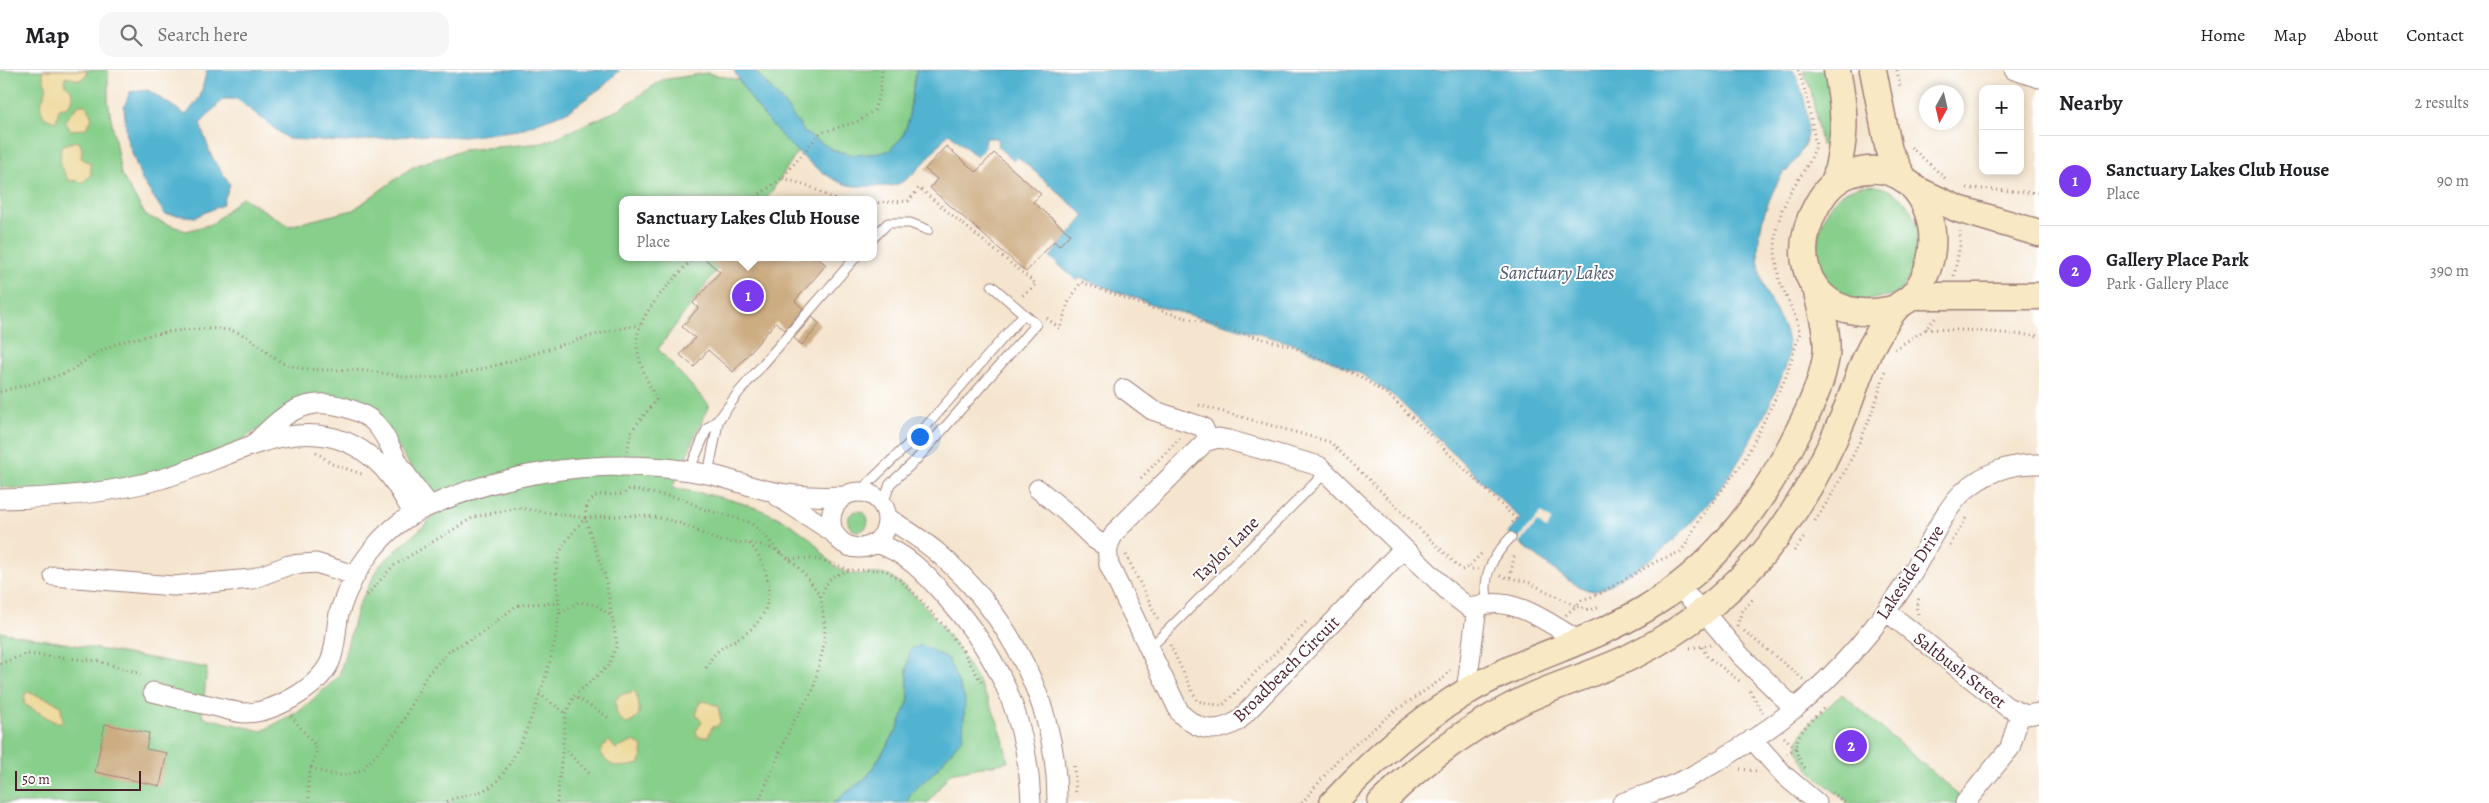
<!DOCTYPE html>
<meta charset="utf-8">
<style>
:root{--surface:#fff;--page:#f6f6f6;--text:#202124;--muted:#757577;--line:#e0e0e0;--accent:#7c3aed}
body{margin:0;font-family:Alegreya,serif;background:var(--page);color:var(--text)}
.controls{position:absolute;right:15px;top:15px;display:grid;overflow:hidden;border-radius:10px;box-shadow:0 2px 8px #0003}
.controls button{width:45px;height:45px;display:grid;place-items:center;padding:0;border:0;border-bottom:1px solid var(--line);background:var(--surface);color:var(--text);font:25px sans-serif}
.compass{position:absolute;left:1919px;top:15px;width:45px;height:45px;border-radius:50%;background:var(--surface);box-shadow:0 2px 8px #0003;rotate:188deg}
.scale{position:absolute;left:15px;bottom:12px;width:126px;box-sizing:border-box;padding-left:5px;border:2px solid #4a1f2b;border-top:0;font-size:14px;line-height:18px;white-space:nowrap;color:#4a1f2b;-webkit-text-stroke:4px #fff;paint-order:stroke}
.you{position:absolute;left:919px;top:366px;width:18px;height:18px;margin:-12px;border:4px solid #fff;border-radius:50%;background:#1a73e8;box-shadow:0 0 0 8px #1a73e833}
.badge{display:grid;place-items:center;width:32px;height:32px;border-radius:50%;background:var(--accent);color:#fff;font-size:16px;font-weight:700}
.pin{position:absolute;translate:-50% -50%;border:2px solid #fff;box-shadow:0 1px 5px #0006}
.popup{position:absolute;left:619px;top:126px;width:258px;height:65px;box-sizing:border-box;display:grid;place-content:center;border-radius:10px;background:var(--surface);filter:drop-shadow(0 1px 4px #0005);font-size:16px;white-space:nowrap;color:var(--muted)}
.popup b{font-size:19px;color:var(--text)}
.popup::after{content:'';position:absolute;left:50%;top:100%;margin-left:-10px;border:10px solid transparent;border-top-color:var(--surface)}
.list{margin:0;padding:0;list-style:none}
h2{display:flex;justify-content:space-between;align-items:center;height:65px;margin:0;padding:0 20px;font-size:21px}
h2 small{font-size:16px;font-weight:400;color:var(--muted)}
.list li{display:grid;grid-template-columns:32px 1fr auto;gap:15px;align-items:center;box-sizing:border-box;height:90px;padding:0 20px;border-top:1px solid var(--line)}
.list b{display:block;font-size:19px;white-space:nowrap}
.list p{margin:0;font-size:16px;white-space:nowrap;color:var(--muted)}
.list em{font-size:16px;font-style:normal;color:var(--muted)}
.icon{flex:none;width:28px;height:28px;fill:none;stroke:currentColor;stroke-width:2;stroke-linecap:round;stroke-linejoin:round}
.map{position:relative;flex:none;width:2039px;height:733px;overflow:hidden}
header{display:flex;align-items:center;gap:30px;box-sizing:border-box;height:70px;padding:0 25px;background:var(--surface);border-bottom:1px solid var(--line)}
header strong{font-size:24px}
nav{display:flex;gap:28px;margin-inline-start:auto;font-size:18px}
.search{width:350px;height:45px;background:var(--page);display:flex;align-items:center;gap:12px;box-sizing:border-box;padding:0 18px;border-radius:15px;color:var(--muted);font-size:19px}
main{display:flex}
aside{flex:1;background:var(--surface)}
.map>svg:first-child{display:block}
.green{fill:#87cf8b;stroke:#68775b}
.sand{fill:#eeda9e;stroke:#9c7c64}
.water{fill:#51b3d0;stroke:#4e697e}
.pier{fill:#f5e5cf}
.building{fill:#ccac81}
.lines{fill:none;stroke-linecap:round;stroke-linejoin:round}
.lane-casing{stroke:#a0827d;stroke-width:11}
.street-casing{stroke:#a0827d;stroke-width:21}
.secondary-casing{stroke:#a0827d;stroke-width:29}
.path{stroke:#a0827d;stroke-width:3;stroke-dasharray:1 4;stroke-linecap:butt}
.lane{stroke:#fff;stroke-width:9}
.street{stroke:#fff;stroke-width:19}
.secondary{stroke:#f8e8c3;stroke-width:26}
.labels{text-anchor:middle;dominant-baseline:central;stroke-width:4;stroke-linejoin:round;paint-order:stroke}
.street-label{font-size:18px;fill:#4a1f2b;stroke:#fff}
.water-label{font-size:19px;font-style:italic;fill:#4d5a6d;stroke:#fff}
</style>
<header>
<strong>Map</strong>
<div class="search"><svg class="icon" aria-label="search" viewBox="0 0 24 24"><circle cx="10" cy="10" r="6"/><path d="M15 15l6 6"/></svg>Search here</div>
<nav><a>Home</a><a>Map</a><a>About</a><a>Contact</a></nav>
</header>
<main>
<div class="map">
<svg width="2039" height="733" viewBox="0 0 2039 733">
<rect width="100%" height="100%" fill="#fff"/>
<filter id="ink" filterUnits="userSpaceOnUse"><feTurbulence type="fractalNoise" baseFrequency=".02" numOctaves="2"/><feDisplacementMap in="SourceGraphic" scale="10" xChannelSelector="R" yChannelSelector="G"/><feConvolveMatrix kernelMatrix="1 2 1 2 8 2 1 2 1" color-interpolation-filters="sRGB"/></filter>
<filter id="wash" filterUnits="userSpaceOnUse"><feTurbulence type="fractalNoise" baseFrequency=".0096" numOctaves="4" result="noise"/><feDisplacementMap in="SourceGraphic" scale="20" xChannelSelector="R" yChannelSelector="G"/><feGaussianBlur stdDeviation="1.12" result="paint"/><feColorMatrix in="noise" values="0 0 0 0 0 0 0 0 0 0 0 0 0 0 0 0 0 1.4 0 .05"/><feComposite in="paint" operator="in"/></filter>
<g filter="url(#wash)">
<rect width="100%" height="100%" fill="#f5e5cf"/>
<!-- green -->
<path class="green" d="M0,0H108V31L121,104L146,146L186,161L212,154L242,127L289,156L353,140L414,96L463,80L543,73L618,40L662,10L707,3L739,10L763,45L798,81L766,130H623V187H726L658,279L709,335L672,418C720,426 767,435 807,466C819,476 826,490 838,498C855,511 876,498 893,508C932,533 979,605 996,648C1002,662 1005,677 1008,692L950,703L928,733H907L911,723L936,700L963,666L907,599L909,630L897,660L867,707L833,733H0V562L207,598L202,647L262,661L301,640L339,606L358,536L380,495L436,445L423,415L376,344L296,334L233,376L174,398L114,412L39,420L0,417Z
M754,0H916L908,52L903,66L890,80L881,84L854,85L833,80L805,63L782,31Z
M1803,0H1825L1830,22L1832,74L1821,75L1811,20Z
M1870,115C1911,119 1928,161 1914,198C1910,208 1904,216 1897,224L1850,234C1842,226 1827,216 1822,207C1809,184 1821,140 1841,125C1850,118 1860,116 1870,115Z
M848 451a10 10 0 1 1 20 0a10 10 0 1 1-20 0Z
M1842,624L1952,719L1969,733H1849C1834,720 1790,693 1799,669C1806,652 1829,637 1842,624Z"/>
<!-- sand -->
<path class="sand" d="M43,0H86L87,4L80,10L65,7V14L71,20L73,29L67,37L59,39L56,52L45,48C34,31 48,28 46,16C44,10 42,6 43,0Z
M80,35H85L89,39L92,49L85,59L71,60L65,52C68,44 74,40 80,35Z
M76,71L79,72L82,78L81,88L90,93L91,104L84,112L68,110L60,94L61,76Z
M635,621C640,635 644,649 626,654L617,645L615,631L620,625Z
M28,622L53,631L61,637L63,652H55L24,634L25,624Z
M705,631L718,636L721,650L718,656L712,657L708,667H698L696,661L702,652L696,645L700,632Z
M609,671L616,679L634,671L643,677L640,694C624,697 609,701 601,682L603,677Z"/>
<!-- water -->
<path class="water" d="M207,0H620L605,15L567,42L518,60L464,67L418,65L346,72L288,69L237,29H223L200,54L211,85L230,115L222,135L195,147L165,144L142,110L127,69L124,37L130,22L148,20L186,45L200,27Z
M734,0H754L782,31L805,63L833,80L854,85L881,83L890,80L903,66L908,52L916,0H1793C1803,20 1812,50 1805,73C1801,84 1793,93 1786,102L1784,101C1762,137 1749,182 1766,222C1776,245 1794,264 1787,293C1755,377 1703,461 1623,507C1615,511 1602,522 1593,521C1571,519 1527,477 1508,463L1521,449L1395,327L1363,305L1295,274L1157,236L1080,208L1077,211L1050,187L1085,146L1018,87L1014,91L999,78L998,68H985V77L977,87L949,63C934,79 918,105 898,114C891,117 883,116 875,116C866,116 857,117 848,115C810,105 750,36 734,0Z
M922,575L948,589L965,629L963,667L936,700L911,723L907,733H833L867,707L897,660L909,630L907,599L910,579Z"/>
<!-- pier -->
<path class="pier" d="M1541,442L1552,451L1546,459L1537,452L1521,473L1519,472L1518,470Z"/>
<g id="blocks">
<!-- building -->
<path class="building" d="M946,76L976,102L994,83L1041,124L1033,132L1070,164L1059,176L1054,171L1026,202L930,118L937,109L925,99Z
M703,187H817L826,195L795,231L803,239L785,260L776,252L733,302L708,280L694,297L680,285L695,268L682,257L698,238L693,233L720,202Z
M812,247L820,254L802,275L794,268Z
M105,654L149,663L146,679L167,683L160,716L95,702Z"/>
</g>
</g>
<g filter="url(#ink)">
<use href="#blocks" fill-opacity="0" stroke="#a0827d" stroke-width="1"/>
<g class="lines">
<!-- lane casing -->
<g class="lane-casing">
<path id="lane" d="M873,168L888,153H910L928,160
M992,216L1024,244
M689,401L707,359L720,348L738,323L856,187
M708,404L719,348
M859,422L922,361L1024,244L1036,254L916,390L890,414L883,434
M1488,533C1481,506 1493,486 1511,467
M1149,579L1326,402"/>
</g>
<!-- street casing -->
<g class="street-casing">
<path id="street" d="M2014,0L2039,8
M1124,319L1152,340L1203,357L1209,370
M255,373C282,346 303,325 344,337C354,340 367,345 375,353C386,365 391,379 398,392C408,408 419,422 430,436
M1038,419L1066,442L1094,469L1107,477
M831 450a28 28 0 1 1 56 0a28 28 0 1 1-56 0Z
M777,426L834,463
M0,429C54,428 109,424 161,409C232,389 310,330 377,392C393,406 403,427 414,444
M888,448C905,459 923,470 938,483C1010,545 1058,636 1057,733
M876,473C905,482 925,503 945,526C1000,587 1028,650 1031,733
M1403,479L1238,651C1216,664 1198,661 1180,643L1109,495C1106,480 1108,473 1116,461L1205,372L1218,368L1229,370L1319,396L1450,523L1468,537H1477
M54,506L173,516L252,509L289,495L316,493L354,505
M1678,517L1703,541L1740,585L1795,639
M1886,541L2007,637L2026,645L2039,643
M153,622C173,627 193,632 213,636C223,638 235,643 245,643C273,643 317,619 330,592C337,576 335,557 340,540C354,498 382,458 423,439C508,399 615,386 707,404C729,408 749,417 770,421C795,427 819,427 844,426
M1466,622L1477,537C1511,523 1550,554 1579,571
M1752,669L1785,706L1817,733
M1622,733C1643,725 1666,719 1686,709C1723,689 1762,666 1794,639C1840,601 1879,555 1911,505C1926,481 1943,441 1963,422C1984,403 2011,393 2039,394
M1965,733L2010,678L2020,644"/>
</g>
<!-- secondary casing -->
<g class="secondary-casing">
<path id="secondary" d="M1873,0L1889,81L1903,107
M1835,111C1846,65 1846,46 1837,0
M1917,120L1958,139L2039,163
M1912,226H2039
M1333,733C1373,690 1416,652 1466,622C1523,588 1589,573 1645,539C1714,498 1764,432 1799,360C1811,337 1822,312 1826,286C1829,265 1821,242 1817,222
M1381,733C1423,691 1471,656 1524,630C1558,614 1594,604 1628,588C1691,558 1748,510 1787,452C1809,419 1828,385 1843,348C1854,323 1860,295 1874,272C1880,261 1888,246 1897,237C1901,233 1907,231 1911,227C1920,218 1927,203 1930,191C1942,140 1908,84 1850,104C1834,110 1825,121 1817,135C1781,199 1824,259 1896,238"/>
</g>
<!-- path -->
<path class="path" d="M1897,0L1900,17
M1911,77L1947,110
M783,108L809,116L835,130
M1967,118L2039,123
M752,130L782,108L820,63L859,51L874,40L880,23L882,0
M873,133L908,131L919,118L1036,214L1021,227
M1954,206L1960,175V161
M1047,248L1060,259L1068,233L1081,212L1154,239L1293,277L1361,307L1392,328L1516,449L1511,454
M1926,259L1965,260L2039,266
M1895,279L1926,259L1937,246
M0,322C22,315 48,311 69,301C83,293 96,282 111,276C138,265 190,257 219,259C256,261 261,285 288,295C312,303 341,298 367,301C387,303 407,309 427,308C501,303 568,266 640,255
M1199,335L1330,372L1462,500L1467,498
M627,381L632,360L656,330C649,313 639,295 637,276C634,245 675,209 694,187
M316,382L332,394L362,404
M1141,408L1180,368
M585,448C618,446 647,442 679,453C693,457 704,466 718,470C730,473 743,472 756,474C785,478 807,504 821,528
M1815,451C1845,405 1872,354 1885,300
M1950,475L1966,448
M1794,481L1805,466
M1126,485L1159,551
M790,489C811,486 829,492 849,500
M1478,500L1467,498L1482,483
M1500,506L1528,512L1576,536L1582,530L1601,523L1655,492L1680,482L1685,476L1699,450L1744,391L1785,309L1800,263L1796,248L1779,210L1775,182L1776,161L1782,140L1790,122L1809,93L1816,76L1807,27L1798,0
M1510,507L1515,483
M367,525L393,496L474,447L518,438L585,448C574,461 562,473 558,489C553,507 560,525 559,543C557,581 523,690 493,715C478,726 459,724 444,733
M560,543L579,532L596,535L611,546
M1918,544L1916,536L1919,528
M1566,545L1576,536L1590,540L1598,538
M1737,556L1742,541L1754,528
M1744,561L1803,609
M1170,575L1197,631L1222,636L1306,552
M1702,577L1707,586L1742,613
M1690,578L1711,575
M963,581L983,615
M0,594L26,584L98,591L139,603L143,608
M706,598C719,572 729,577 749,561C778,537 772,499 749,473
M1750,621L1763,643
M539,624L566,643
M291,646L314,674L317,680L311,698
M608,647L574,626L608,596L617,575L605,506L585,448L586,439L588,433L597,425L624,424L629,419L683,429L703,439L749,452L763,463L781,484
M1784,667L1795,678L1787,684
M563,678L589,703
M1074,696L1076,725
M1805,698C1784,670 1805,658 1824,638
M1740,699L1758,701
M1832,722L1845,733
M309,733L308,711L311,698C331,705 345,710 364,698L399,659L426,606L450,580L479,565L516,536L526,534L559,533
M557,733L566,643L574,626
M758,733L792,654L813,620L823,579L825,560L821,528L825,516L832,507L849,500H885L900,510L915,524L944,556L963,581L966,579
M1302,733L1338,689L1392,643L1445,607L1450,600"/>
<!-- lane -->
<use href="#lane" class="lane"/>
<!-- street -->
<use href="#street" class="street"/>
<!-- secondary -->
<use href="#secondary" class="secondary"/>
</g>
</g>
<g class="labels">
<!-- street labels -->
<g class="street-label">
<text transform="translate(1226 479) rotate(-45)">Taylor Lane</text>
<text transform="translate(1910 502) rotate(-57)">Lakeside Drive</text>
<text transform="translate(1286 599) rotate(-45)">Broadbeach Circuit</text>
<text transform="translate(1960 600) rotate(38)">Saltbush Street</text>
</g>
<!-- water labels -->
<g class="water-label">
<text x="1557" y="203">Sanctuary Lakes</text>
</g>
</g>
</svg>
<div class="controls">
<button>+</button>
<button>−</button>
</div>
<svg class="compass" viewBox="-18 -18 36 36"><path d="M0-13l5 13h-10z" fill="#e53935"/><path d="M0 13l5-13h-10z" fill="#757577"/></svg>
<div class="scale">50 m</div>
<div class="you"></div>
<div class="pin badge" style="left:748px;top:226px">1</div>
<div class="popup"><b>Sanctuary Lakes Club House</b>Place</div>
<div class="pin badge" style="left:1851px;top:676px">2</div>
</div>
<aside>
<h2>Nearby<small>2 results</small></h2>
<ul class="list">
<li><span class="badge">1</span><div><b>Sanctuary Lakes Club House</b><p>Place</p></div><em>90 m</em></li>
<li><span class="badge">2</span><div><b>Gallery Place Park</b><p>Park · Gallery Place</p></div><em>390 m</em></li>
</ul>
</aside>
</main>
